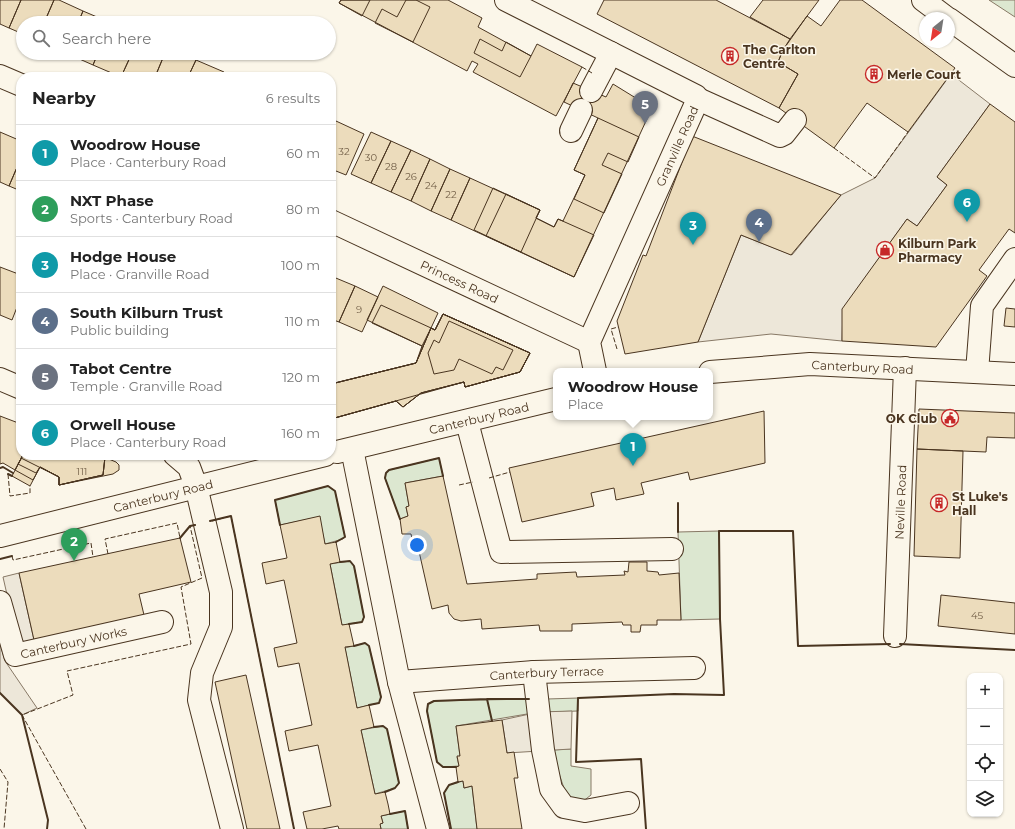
<!DOCTYPE html>
<meta charset="utf-8">
<style>
:root{--surface:#fff;--page:#f2f2f2;--text:#222;--muted:#767676;--line:#e0e0e0;--accent:#0f766e}
body{margin:0;font-family:Montserrat,sans-serif;background:var(--page);color:var(--text)}
.controls{position:absolute;right:12px;bottom:12px;display:grid;overflow:hidden;border-radius:8px;box-shadow:0 1px 3px #0004}
.controls button{width:36px;height:36px;display:grid;place-items:center;padding:0;border:0;border-bottom:1px solid var(--line);background:var(--surface);color:var(--text);font:20px sans-serif}
.compass{position:absolute;left:919px;top:12px;width:36px;height:36px;border-radius:50%;background:var(--surface);box-shadow:0 1px 3px #0004;rotate:210deg}
.you{position:absolute;left:417px;top:545px;width:14px;height:14px;margin:-10px;border:3px solid #fff;border-radius:50%;background:#1a73e8;box-shadow:0 0 0 6px #1a73e833}
.badge{display:grid;place-items:center;width:26px;height:26px;border-radius:50%;background:var(--accent);color:#fff;font-size:13px;font-weight:700}
.pin{position:absolute;translate:-50% -33px;filter:drop-shadow(0 1px 2px #0008)}
.pin::after{content:'';position:absolute;top:21px;width:14px;height:12px;background:inherit;clip-path:polygon(0 0,100% 0,50% 100%)}
.popup{position:absolute;left:553px;top:368px;width:160px;height:52px;box-sizing:border-box;display:grid;place-content:center;border-radius:8px;background:var(--surface);filter:drop-shadow(0 1px 3px #0005);font-size:13px;white-space:nowrap;color:var(--muted)}
.popup b{font-size:15px;color:var(--text)}
.popup::after{content:'';position:absolute;left:50%;top:100%;margin-left:-8px;border:8px solid transparent;border-top-color:var(--surface)}
.list{margin:0;padding:0;list-style:none}
h2{display:flex;justify-content:space-between;align-items:center;height:52px;margin:0;padding:0 16px;font-size:17px}
h2 small{font-size:13px;font-weight:400;color:var(--muted)}
.list li{display:grid;grid-template-columns:26px 1fr auto;gap:12px;align-items:center;box-sizing:border-box;height:56px;padding:0 16px;border-top:1px solid var(--line)}
.list b{display:block;font-size:15px;white-space:nowrap}
.list p{margin:0;font-size:13px;white-space:nowrap;color:var(--muted)}
.list em{font-size:13px;font-style:normal;color:var(--muted)}
.icon{flex:none;width:22px;height:22px;fill:none;stroke:currentColor;stroke-width:2;stroke-linecap:round;stroke-linejoin:round}
.map{position:relative;flex:none;width:1015px;height:829px;overflow:hidden}
.search{position:absolute;background:var(--surface);box-shadow:0 1px 3px #0004;left:16px;top:16px;width:320px;height:44px;display:flex;align-items:center;gap:10px;box-sizing:border-box;padding:0 14px;border-radius:22px;color:var(--muted);font-size:15px}
.panel{position:absolute;background:var(--surface);box-shadow:0 1px 3px #0004;left:16px;top:72px;width:320px;height:388px;border-radius:16px}
.map>svg:first-child{display:block}
.green{fill:#dce7d0;stroke:#887966}
.parking{fill:#ede7d9;stroke:#887966}
.building{fill:#ecdcbc;stroke:#4a3520}
.lines{fill:none;stroke-linecap:round;stroke-linejoin:round}
.minor-casing{stroke:#4a3520;stroke-width:24}
.major-casing{stroke:#4a3520;stroke-width:24}
.minor{stroke:#fbf6e9;stroke-width:22}
.major{stroke:#fbf6e9;stroke-width:22}
.fence{stroke:#4a3520;stroke-width:1;stroke-dasharray:5 2;stroke-linecap:butt}
.wall{stroke:#4a3520;stroke-width:2}
.labels{text-anchor:middle;dominant-baseline:central;stroke-width:3;stroke-linejoin:round;paint-order:stroke}
.number-label{font-size:10px;fill:#725f47}
.poi-label{font-size:12px;font-weight:bold;fill:#4a3520;stroke:#fbf6e9;text-anchor:start}
.street-label{font-size:12px;fill:#4a3520;stroke:#fbf6e9}
</style>
<div class="map">
<svg width="1015" height="829" viewBox="0 0 1015 829">
<rect width="100%" height="100%" fill="#fbf6e9"/>
<!-- green -->
<path class="green" d="M989,0H1015V17Z
M439,458L443,476L405,483L409,506L406,507L408,516L400,519L385,478L386,473L389,470Z
M328,486L335,491L345,537L343,539L325,544L319,517L280,525L275,500Z
M719,531L720,619L681,620L678,532Z
M350,561L354,566L364,617L362,622L342,625L330,564Z
M365,643L369,646L381,697L379,703L357,708L345,648Z
M578,698V711L547,712V699Z
M531,699L533,713L456,726L460,756L457,757L459,766L443,767L437,762L427,711L428,704L434,701Z
M383,726L387,729L399,783L395,788L375,794L361,730Z
M571,749V766L591,769V795L582,802L567,797L551,750Z
M463,781L464,788L472,786L477,829H451L444,793L449,785Z
M405,811L408,829H381L380,824L383,823L381,816Z"/>
<!-- parking -->
<path class="parking" d="M951,74L990,104L937,177L947,185L917,226L907,219L843,309L842,341L771,334L698,342L741,235L792,255L841,195L875,178Z
M19,573L34,640L18,643L3,577Z
M0,644L5,661L37,708L22,715L0,693Z
M572,711L571,749L507,753L502,720L539,712Z"/>
<!-- building -->
<path class="building" d="M0,0H21L9,28L0,24Z
M21,0H54L44,23H23V34L9,28Z
M54,0H59L83,11L78,23H44Z
M341,0H448L482,18L478,27L531,56L537,44L582,67L556,116L473,72L478,64L472,61L467,71L339,3Z
M341,0H370L362,16L339,3Z
M406,0H416L430,7L413,42L375,23L382,9L397,17Z
M604,0H716L790,39L783,50L778,62L798,74L779,108L597,14Z
M763,0H819L790,39L750,17Z
M840,0H862L955,68L908,132L867,103L834,148L779,108L798,74L778,62L783,50L807,16L821,26Z
M83,11L111,23H78Z
M480,39L502,51L506,42L531,56L520,77L474,53Z
M66,53H98L93,65Z
M98,53H132L121,77L93,65Z
M132,53H165L155,77H121Z
M165,53H180L196,60L188,77H155Z
M196,60L224,72L222,77H188Z
M573,83L606,97L613,84L652,108L574,277L451,220L470,178L540,210L536,218L554,227L558,219L563,221L585,175L574,170L598,118L564,102Z
M990,104L1015,122V233L1009,229L979,270L987,276L936,347L842,341V309L907,219L917,226L947,185L937,177Z
M598,118L639,137L628,162L608,153L602,165L622,174L604,213L574,199L585,175L574,170Z
M336,121L364,134L346,175L331,169V133Z
M0,132L21,141V158L9,186L0,182Z
M371,132L391,141L371,183L351,174Z
M692,136L841,195L791,255L741,235L698,342L625,354L617,321L643,255L646,256Z
M391,141L411,150L391,192L371,183Z
M411,150L430,159L411,201L391,192Z
M21,158V191L9,186Z
M430,159L450,169L431,211L411,201Z
M450,169L470,178L451,220L431,211Z
M493,188L540,210L536,218L554,227L558,219L594,235L574,277L474,230Z
M506,194L540,210L521,252L486,236Z
M0,267L21,275V297L12,320L0,315Z
M331,276L355,286L339,322L331,319Z
M355,286L378,297L362,332L339,322Z
M383,286L438,313L431,328L435,330L443,314L530,353L520,372L465,387L464,382L421,393L403,407L396,401L331,419V384L416,363L422,346L367,320Z
M381,305L431,328L422,346L372,323Z
M1006,308L1015,309V327L1004,326Z
M443,314L530,353L520,372L465,387L464,382L331,419V384L416,363L431,328L435,330Z
M443,314L530,353L520,372L465,387L464,382L421,393L403,407L396,401L331,419V384L416,363L431,328L435,330Z
M443,314L530,353L520,372L465,387L464,382L421,393L403,407L396,401L331,419V384L416,363L431,328L435,330Z
M449,321L513,350L503,370L496,367L492,374L459,359L454,370L434,374L428,353L434,340L439,343Z
M919,409L1015,413V438L987,437L986,452L917,449Z
M764,411L765,463L690,480L688,472L641,483L644,494L616,500L614,488L591,493L594,506L522,522L509,468Z
M0,416L21,424V455H23L15,470L3,463L0,464Z
M917,449L963,451L960,558L914,556Z
M23,455H99L116,462L119,465V470L113,474L59,485V477L40,467L30,486L12,476Z
M23,455H99L105,457L103,475L59,485V477L21,458Z
M23,455H99L105,457L103,475L59,485V477L40,467L36,473L18,464Z
M23,455H99L105,457L103,475L59,485V477L40,467L33,480L15,470Z
M443,476L467,584L537,579V574L576,572L577,577L625,575L624,571L628,572L629,562H647V571L658,572L659,575L679,573L681,620H657V625H641L640,632H631V625H623L622,622L572,624V631H540L539,625L482,629L481,619L461,621L454,619L449,613L448,605L432,609L416,538L412,539L411,534H402L400,519L408,516L406,507L409,506L405,483Z
M320,516L325,544L336,542L340,562L330,564L342,625L349,624L354,646L345,647L357,708L369,705L374,727L361,730L375,794L385,792L388,804L390,814L381,816L383,823L380,824L381,829H339L338,826L322,829H307L303,812L331,806L318,745L289,751L285,731L312,725L299,663L278,667L274,648L297,643L284,580L266,584L262,563L287,558L280,525Z
M180,538L191,582L139,594L144,615L34,640L19,573Z
M941,595L1015,603V634L938,626Z
M246,675L280,829H247L215,682Z
M502,720L507,753L514,752L518,778H514L522,829H477L472,786L464,788L463,781L458,782L456,767L459,766L457,756H460L456,726Z"/>
<g class="lines">
<!-- minor casing -->
<g class="minor-casing">
<g id="minor">
<path d="M506,0L696,96L698,99L589,342L595,371"/>
<path d="M0,76L21,85"/>
<path d="M591,91L611,53"/>
<path d="M698,99L780,136L784,134L795,120"/>
<path d="M571,131L581,110"/>
<path id="s1" d="M331,221L589,342"/>
<path id="s2" d="M710,372L810,364L1015,374"/>
<path d="M977,372L982,306L1015,259"/>
<path d="M0,379L21,388"/>
<path d="M467,422L501,552L672,549"/>
<path d="M352,449L399,682L438,829"/>
<path id="s3" d="M337,452L556,399"/>
<path d="M175,455L189,467L196,486L221,592V627L202,673L199,700L232,829"/>
<path id="s4" d="M0,536L325,455"/>
<path id="s5" d="M0,602L15,655L162,622"/>
<path id="s6" d="M895,636L905,368"/>
<path d="M534,672L543,750L551,789L564,807L585,811L628,803"/>
<path id="s7" d="M399,682L534,672L694,668"/>
</g>
</g>
<!-- major casing -->
<g class="major-casing">
<path id="major" d="M923,0L947,18
M949,19L1015,66"/>
</g>
<!-- minor -->
<use href="#minor" class="minor"/>
<!-- major -->
<use href="#major" class="major"/>
<!-- fence -->
<path class="fence" d="M582,67L592,73
M834,148L875,178L908,132
M617,349L611,329L618,327
M8,474L10,496L30,493V486
M489,478L510,472
M459,485L473,482
M212,521L231,516L294,829
M108,554L105,539L177,523L180,538
M12,556L13,560L91,543L93,557
M0,769L8,782L4,829
M86,829L22,715L73,695L67,671L191,644L181,587L202,578L190,526L196,525"/>
<!-- wall -->
<path class="wall" d="M0,468L3,467L13,473
M8,474L12,476
M678,503V532
M400,519L385,478L386,473L389,470L439,458L443,476
M210,521L231,516L294,829
M280,525L275,500L328,486L335,491L345,537L336,542
M180,538L190,526L195,525
M0,559L12,556
M340,562L350,561L354,566L364,617L362,622L349,624
M900,644L1015,650
M354,646L365,643L369,646L381,697L379,703L369,705
M0,693L22,715L48,820L47,829
M492,721L487,699H529
M374,727L383,726L387,729L399,783L395,788L385,792
M456,767H443L437,762L427,711L428,704L434,701L487,699
M390,814L405,811L408,829
M451,829L444,793L449,785L458,782
M646,829L641,759L576,762L578,698L674,694L724,695L720,619L719,531H793L798,646L890,644"/>
</g>
<!-- icons -->
<defs>
<g id="building-ring" transform="scale(0.9)"><circle r="9.5" fill="#fbf6e9" stroke="#c62828" stroke-width="1.5"/><path d="M-4-6H4V6H1V3H-1V6H-4ZM-2.5-4.3h1.7v1.8h-1.7ZM.8-4.3h1.7v1.8H.8ZM-2.5-1h1.7V.8h-1.7ZM.8-1h1.7V.8H.8Z" fill="#c62828"/></g>
<g id="shop-ring" transform="scale(0.9)"><circle r="9.5" fill="#fbf6e9" stroke="#c62828" stroke-width="1.5"/><path d="M-5-2.5h2.3a2.7 3.5 0 0 1 5.4 0H5L5.5 6h-11ZM-1.5-2.5h3a1.5 2.3 0 0 0-3 0Z" fill="#c62828"/></g>
<g id="civic-ring" transform="scale(0.9)"><circle r="9.5" fill="#fbf6e9" stroke="#c62828" stroke-width="1.5"/><path d="M-.6-6.5H3V-4.5H.6V-3L4-1V1h2V6H-6V1h2V-1L-.6-3ZM-1.2 2.5V6h2.4V2.5Z" fill="#c62828"/></g>
</defs>
<g fill-rule="evenodd">
<use href="#building-ring" x="730" y="56"/>
<use href="#building-ring" x="874" y="74"/>
<use href="#shop-ring" x="885" y="250"/>
<use href="#civic-ring" x="950" y="418"/>
<use href="#building-ring" x="939" y="503"/>
</g>
<g class="labels">
<!-- number labels -->
<g class="number-label">
<text x="344" y="151">32</text>
<text x="371" y="157">30</text>
<text x="391" y="166">28</text>
<text x="411" y="176">26</text>
<text x="431" y="185">24</text>
<text x="451" y="194">22</text>
<text x="359" y="309">9</text>
<text x="82" y="471">111</text>
<text x="977" y="615">45</text>
</g>
<!-- poi labels -->
<g class="poi-label">
<text x="743" y="49">The Carlton<tspan x="743" dy="14">Centre</tspan></text>
<text x="887" y="74">Merle Court</text>
<text x="898" y="243">Kilburn Park<tspan x="898" dy="14">Pharmacy</tspan></text>
<text x="937" y="418" text-anchor="end">OK Club</text>
<text x="952" y="496">St Luke's<tspan x="952" dy="14">Hall</tspan></text>
</g>
<!-- street labels -->
<g class="street-label">
<text transform="translate(677 146) rotate(-66)">Granville Road</text>
<text stroke="none"><textPath href="#s1" startOffset="142">Princess Road</textPath></text>
<text stroke="none"><textPath href="#s2" startOffset="153">Canterbury Road</textPath></text>
<text stroke="none"><textPath href="#s3" startOffset="146">Canterbury Road</textPath></text>
<text stroke="none"><textPath href="#s4" startOffset="168">Canterbury Road</textPath></text>
<text stroke="none"><textPath href="#s6" startOffset="134">Neville Road</textPath></text>
<text stroke="none"><textPath href="#s5" startOffset="115">Canterbury Works</textPath></text>
<text stroke="none"><textPath href="#s7" startOffset="148">Canterbury Terrace</textPath></text>
</g>
</g>
</svg>
<div class="controls">
<button>+</button>
<button>−</button>
<button><svg class="icon" aria-label="locate" viewBox="0 0 24 24"><circle cx="12" cy="12" r="6"/><path d="M12 2v4M12 18v4M2 12h4M18 12h4"/></svg></button>
<button><svg class="icon" aria-label="layers" viewBox="0 0 24 24"><path d="M12 4l9 5-9 5-9-5zM3 14l9 5 9-5"/></svg></button>
</div>
<svg class="compass" viewBox="-18 -18 36 36"><path d="M0-13l5 13h-10z" fill="#e53935"/><path d="M0 13l5-13h-10z" fill="#767676"/></svg>
<div class="you"></div>
<div class="pin badge" style="left:633px;top:466px;background:#0f9aa8">1</div>
<div class="popup"><b>Woodrow House</b>Place</div>
<div class="pin badge" style="left:74px;top:561px;background:#2e9e5b">2</div>
<div class="pin badge" style="left:693px;top:245px;background:#0f9aa8">3</div>
<div class="pin badge" style="left:759px;top:242px;background:#5c6f8a">4</div>
<div class="pin badge" style="left:645px;top:124px;background:#6b7280">5</div>
<div class="pin badge" style="left:967px;top:222px;background:#0f9aa8">6</div>
<div class="search"><svg class="icon" aria-label="search" viewBox="0 0 24 24"><circle cx="10" cy="10" r="6"/><path d="M15 15l6 6"/></svg>Search here</div>
<section class="panel">
<h2>Nearby<small>6 results</small></h2>
<ul class="list">
<li><span class="badge" style="background:#0f9aa8">1</span><div><b>Woodrow House</b><p>Place · Canterbury Road</p></div><em>60 m</em></li>
<li><span class="badge" style="background:#2e9e5b">2</span><div><b>NXT Phase</b><p>Sports · Canterbury Road</p></div><em>80 m</em></li>
<li><span class="badge" style="background:#0f9aa8">3</span><div><b>Hodge House</b><p>Place · Granville Road</p></div><em>100 m</em></li>
<li><span class="badge" style="background:#5c6f8a">4</span><div><b>South Kilburn Trust</b><p>Public building</p></div><em>110 m</em></li>
<li><span class="badge" style="background:#6b7280">5</span><div><b>Tabot Centre</b><p>Temple · Granville Road</p></div><em>120 m</em></li>
<li><span class="badge" style="background:#0f9aa8">6</span><div><b>Orwell House</b><p>Place · Canterbury Road</p></div><em>160 m</em></li>
</ul>
</section>
</div>
